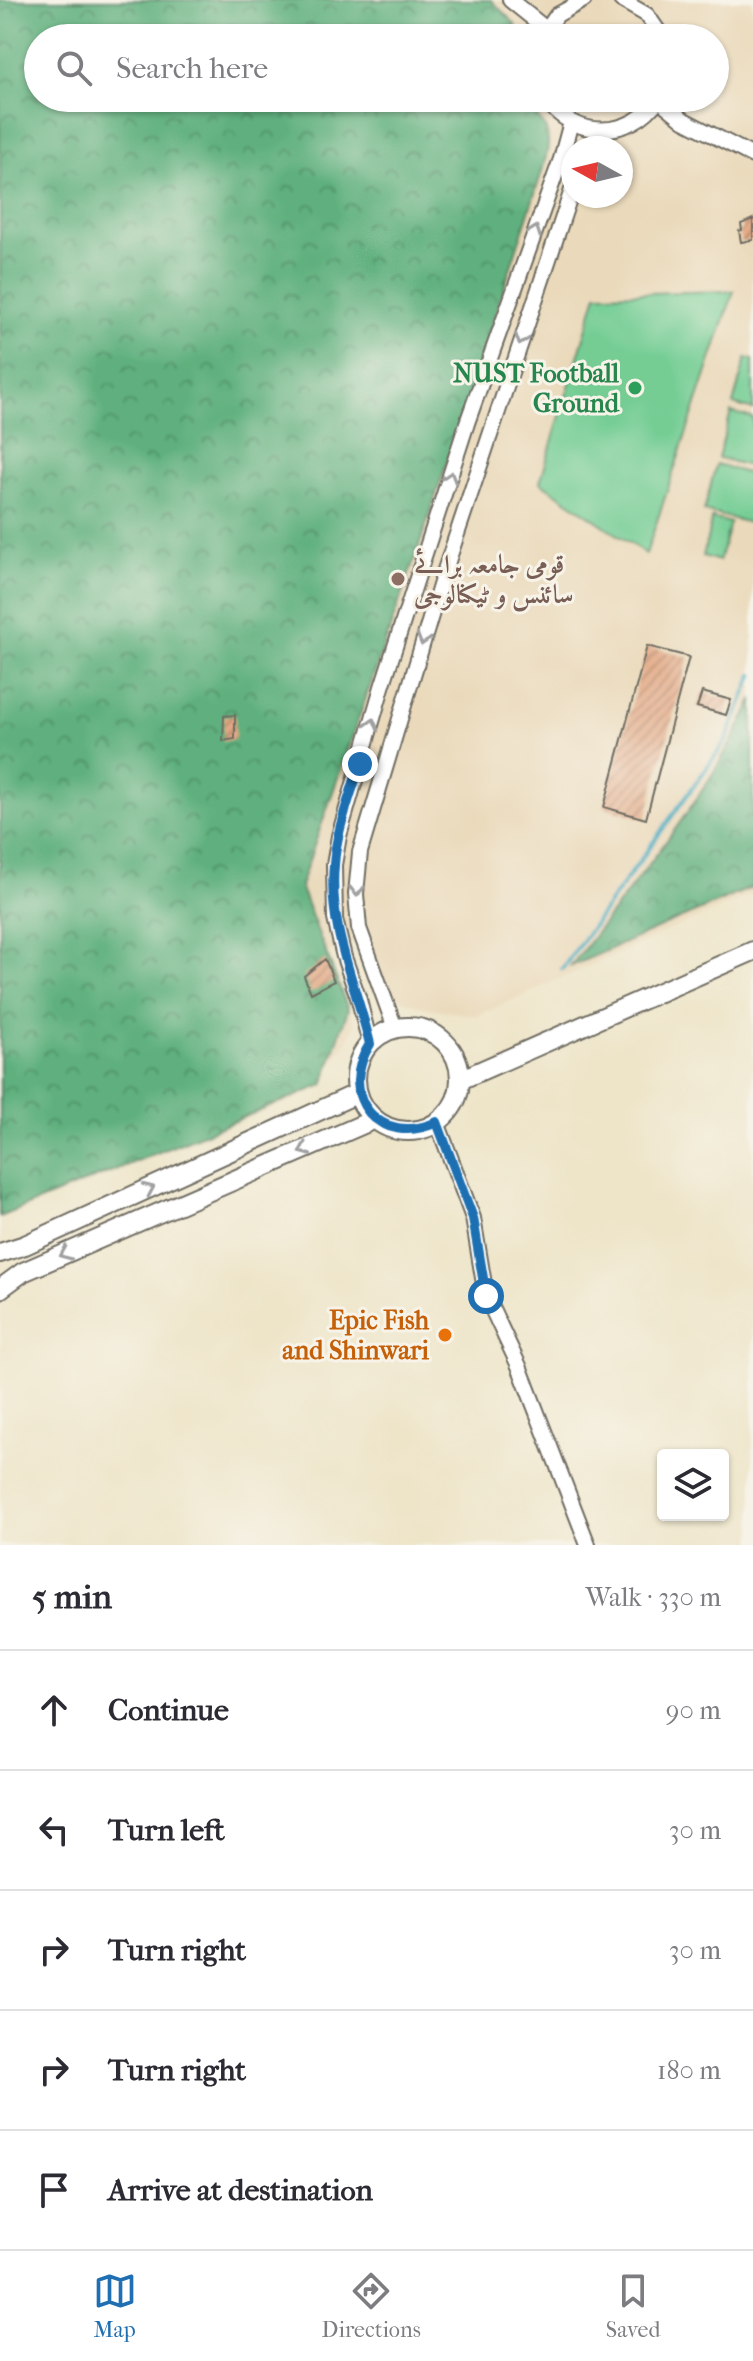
<!DOCTYPE html>
<meta charset="utf-8">
<style>
:root{--surface:#fff;--page:#f7f7f7;--text:#2b2b33;--muted:#7c7c81;--line:#e1e1e2;--accent:#1f6fb2}
body{margin:0;font-family:"IM FELL French Canon",Amiri,serif;background:var(--page);color:var(--text)}
.controls{position:absolute;right:24px;bottom:24px;display:grid;overflow:hidden;border-radius:8px;box-shadow:0 2px 6px #0004}
.controls button{width:72px;height:72px;display:grid;place-items:center;padding:0;border:0;border-bottom:2px solid var(--line);background:var(--surface);color:var(--text);font:40px sans-serif}
.compass{position:absolute;left:561px;top:136px;width:72px;height:72px;border-radius:50%;background:var(--surface);box-shadow:0 2px 6px #0004;rotate:278deg}
.stop{position:absolute;width:24px;height:24px;margin:-18px;border:6px solid #1f6fb2;border-radius:50%;background:#fff}
.stop.end{background:#1f6fb2;border-color:#fff;box-shadow:0 2px 8px #0008}
.list{margin:0;padding:0;list-style:none}
h2{display:flex;justify-content:space-between;align-items:center;height:104px;margin:0;padding:0 32px;font-size:34px}
h2 small{font-size:26px;font-weight:400;color:var(--muted)}
.list li{display:grid;grid-template-columns:52px 1fr auto;gap:24px;align-items:center;box-sizing:border-box;height:120px;padding:0 32px;border-top:2px solid var(--line)}
.list b{display:block;font-size:30px;white-space:nowrap}
.list em{font-size:26px;font-style:normal;color:var(--muted)}
.icon{flex:none;width:44px;height:44px;fill:none;stroke:currentColor;stroke-width:2;stroke-linecap:round;stroke-linejoin:round}
.map{position:relative;flex:none;width:753px;height:1545px;overflow:hidden}
.search{position:absolute;background:var(--surface);box-shadow:0 2px 6px #0004;left:24px;right:24px;top:24px;height:88px;display:flex;align-items:center;gap:20px;box-sizing:border-box;padding:0 28px;border-radius:44px;color:var(--muted);font-size:30px}
.sheet{height:704px;background:var(--surface)}
nav{display:flex;justify-content:space-around;align-items:center;box-sizing:border-box;height:112px;border-top:2px solid var(--line);background:var(--surface);font-size:22px;color:var(--muted)}
nav a{display:grid;justify-items:center;gap:4px}
nav .on{color:var(--accent)}
.map>svg:first-child{display:block}
.built{fill:#ead9ba;fill-rule:evenodd}
.forest{fill:url(#forest-crowns);stroke:#456e54;stroke-width:2}
.pitch{fill:#74cd94;stroke:#507c60;stroke-width:2}
.lines{fill:none;stroke-linecap:round;stroke-linejoin:round}
.stream{stroke:#40a9c0;stroke-width:4}
.building{fill:url(#building-hatch)}
.minor-casing{stroke:#6f6c62;stroke-width:18}
.secondary-casing{stroke:#6f6c62;stroke-width:22}
.minor{stroke:#fff;stroke-width:14}
.secondary{stroke:#fff;stroke-width:18}
.oneway{stroke:#a0a0a0}
.route{stroke:#1f6fb2;stroke-width:10}
.leisure-dot{fill:#2e9e5b;stroke:#f7f3e8;stroke-width:3}
.education-dot{fill:#8d6e63;stroke:#f7f3e8;stroke-width:3}
.food-dot{fill:#e8710a;stroke:#f7f3e8;stroke-width:3}
.labels{text-anchor:middle;dominant-baseline:central;stroke-width:6;stroke-linejoin:round;paint-order:stroke}
.leisure-label{font-size:26px;font-weight:bold;fill:#27864d;stroke:#f7f3e8;text-anchor:end}
.education-label{font-size:26px;font-weight:bold;fill:#785e54;stroke:#f7f3e8;text-anchor:start}
.food-label{font-size:26px;font-weight:bold;fill:#c56008;stroke:#f7f3e8;text-anchor:end}
</style>
<div class="map">
<svg width="753" height="1545" viewBox="0 0 753 1545">
<defs>
<pattern id="forest-crowns" width="20" height="18" patternUnits="userSpaceOnUse" patternTransform="scale(2)"><rect width="20" height="18" fill="#5fb07e"/><path d="M2 6a3 3 0 1 1 6 0M12 15a3 3 0 1 1 6 0" fill="none" stroke="#4f8f67"/></pattern>
<pattern id="building-hatch" width="6" height="6" patternUnits="userSpaceOnUse" patternTransform="scale(2)"><rect width="6" height="6" fill="#e3a884"/><path d="M-1 1l2-2M0 6l6-6M5 7l2-2" fill="none" stroke="#b8896c"/></pattern>
</defs>
<rect width="100%" height="100%" fill="#f7f3e8"/>
<filter id="ink" filterUnits="userSpaceOnUse"><feTurbulence type="fractalNoise" baseFrequency=".0125" numOctaves="2"/><feDisplacementMap in="SourceGraphic" scale="16" xChannelSelector="R" yChannelSelector="G"/><feConvolveMatrix kernelMatrix="1 2 1 2 8 2 1 2 1" color-interpolation-filters="sRGB"/></filter>
<filter id="wash" filterUnits="userSpaceOnUse"><feTurbulence type="fractalNoise" baseFrequency=".006" numOctaves="4" result="noise"/><feDisplacementMap in="SourceGraphic" scale="32" xChannelSelector="R" yChannelSelector="G"/><feGaussianBlur stdDeviation="1.8" result="paint"/><feColorMatrix in="noise" values="0 0 0 0 0 0 0 0 0 0 0 0 0 0 0 0 0 1.4 0 .05"/><feComposite in="paint" operator="in"/></filter>
<g filter="url(#wash)">
<rect width="100%" height="100%" fill="#eee5c9"/>
<!-- built -->
<path class="built" d="M0,0H753V893L476,1016L423,1007L403,1000L388,991L368,937L327,953L354,1024L348,1041L327,1069ZM38,38H715V98H38ZM573,148H621V196H573Z"/>
<!-- forest -->
<path class="forest" d="M0,0H491L515,24L519,38H38V98H525C530,111 541,119 546,130C552,144 544,162 541,175L424,532L300,886L348,1009L323,1085L0,1217Z
M753,699V887L571,966C633,883 711,794 753,699Z"/>
<!-- pitch -->
<path class="pitch" d="M734,291L646,554L540,482L597,294Z
M746,358L753,360V410L733,404Z
M731,412L753,418V467L718,458Z
M716,464L753,475V524L704,511Z
M712,518L730,523L719,561L703,556Z"/>
<g class="lines">
<!-- stream -->
<path class="stream" d="M562,969L726,741L753,675"/>
</g>
<g id="blocks">
<!-- building -->
<path class="building" d="M753,219V240L741,242L739,231L742,230L741,224Z
M647,646L689,657L646,819L604,807Z
M702,692L731,700L726,715L697,707Z
M235,715V739L223,741L224,716Z
M325,959L334,981L311,993L304,976Z"/>
</g>
</g>
<g filter="url(#ink)">
<use href="#blocks" fill-opacity="0" stroke="#6f6c62" stroke-width="2"/>
<g class="lines">
<!-- minor casing -->
<g class="minor-casing">
<path id="minor" d="M510,0L546,29
M621,0L647,15L663,38
M541,38L557,15L584,0
M545,98C573,140 631,140 659,98
M658,99L684,120L753,156
M590,148L603,130
M395,1028L359,928L356,894L360,852L442,579L573,187
M370,1044L359,1000L344,957L335,919L334,865L339,836L382,687L467,423L561,159L571,122
M437,1122L473,1218L486,1296L519,1366L588,1545"/>
</g>
<!-- secondary casing -->
<g class="secondary-casing">
<path id="secondary" d="M356 1079a52 52 0 1 1 104 0a52 52 0 1 1-104 0Z
M460,1080L753,951
M0,1253L25,1245L358,1093
M0,1289L23,1272L375,1119"/>
</g>
<!-- minor -->
<use href="#minor" class="minor"/>
<!-- secondary -->
<use href="#secondary" class="secondary"/>
</g>
<!-- one-way arrows -->
<defs><path id="oneway-chevron" d="M-2-3.5L2.5 0L-2 3.5" fill="none" stroke-width="1.6" stroke-linecap="round" stroke-linejoin="round" transform="scale(2)"/></defs>
<g class="oneway">
<use href="#oneway-chevron" transform="translate(535 231) rotate(-70)"/>
<use href="#oneway-chevron" transform="translate(521 340) rotate(109)"/>
<use href="#oneway-chevron" transform="translate(450 477) rotate(-73)"/>
<use href="#oneway-chevron" transform="translate(423 640) rotate(107)"/>
<use href="#oneway-chevron" transform="translate(372 724) rotate(-74)"/>
<use href="#oneway-chevron" transform="translate(357 891) rotate(90)"/>
<use href="#oneway-chevron" transform="translate(304 1150) rotate(157)"/>
<use href="#oneway-chevron" transform="translate(149 1189) rotate(-24)"/>
<use href="#oneway-chevron" transform="translate(65 1254) rotate(157)"/>
</g>
</g>
<g class="lines" filter="url(#ink)">
<!-- route -->
<path class="route" d="M360,764C350,797 336,831 334,865C328,928 356,985 370,1044C336,1097 380,1148 437,1122L473,1218L486,1296"/>
</g>
<!-- markers -->
<circle class="leisure-dot" cx="635" cy="388" r="8"/>
<circle class="education-dot" cx="398" cy="579" r="8"/>
<circle class="food-dot" cx="445" cy="1335" r="8"/>
<g class="labels">
<!-- leisure labels -->
<g class="leisure-label">
<text x="619" y="373">NUST Football<tspan x="619" dy="30">Ground</tspan></text>
</g>
<!-- education labels -->
<g class="education-label">
<text x="414" y="564">قومی جامعہ برائے<tspan x="414" dy="30">سائنس و ٹیکنالوجی</tspan></text>
</g>
<!-- food labels -->
<g class="food-label">
<text x="429" y="1320">Epic Fish<tspan x="429" dy="30">and Shinwari</tspan></text>
</g>
</g>
</svg>
<div class="controls">
<button><svg class="icon" aria-label="layers" viewBox="0 0 24 24"><path d="M12 4l9 5-9 5-9-5zM3 14l9 5 9-5"/></svg></button>
</div>
<svg class="compass" viewBox="-18 -18 36 36"><path d="M0-13l5 13h-10z" fill="#e53935"/><path d="M0 13l5-13h-10z" fill="#7c7c81"/></svg>
<div class="stop" style="left:486px;top:1296px"></div>
<div class="stop end" style="left:360px;top:764px"></div>
<div class="search"><svg class="icon" aria-label="search" viewBox="0 0 24 24"><circle cx="10" cy="10" r="6"/><path d="M15 15l6 6"/></svg>Search here</div>
</div>
<section class="sheet">
<h2>5 min<small>Walk · 330 m</small></h2>
<ul class="list">
<li><svg class="icon" aria-label="ahead" viewBox="0 0 24 24"><path d="M12 20V5M6 11l6-6 6 6"/></svg><div><b>Continue</b></div><em>90 m</em></li>
<li><svg class="icon" aria-label="left" viewBox="0 0 24 24"><path d="M17 20v-9H6M10 6l-5 5 5 5"/></svg><div><b>Turn left</b></div><em>30 m</em></li>
<li><svg class="icon" aria-label="right" viewBox="0 0 24 24"><path d="M7 20v-9h11M14 6l5 5-5 5"/></svg><div><b>Turn right</b></div><em>30 m</em></li>
<li><svg class="icon" aria-label="right" viewBox="0 0 24 24"><path d="M7 20v-9h11M14 6l5 5-5 5"/></svg><div><b>Turn right</b></div><em>180 m</em></li>
<li><svg class="icon" aria-label="arrive" viewBox="0 0 24 24"><path d="M6 21V4h12l-3 4 3 4H6"/></svg><div><b>Arrive at destination</b></div></li>
</ul>
</section>
<nav>
<a class="on"><svg class="icon" aria-label="map" viewBox="0 0 24 24"><path d="M3 6l6-2 6 2 6-2v14l-6 2-6-2-6 2zM9 4v14M15 6v14"/></svg>Map</a>
<a><svg class="icon" aria-label="directions" viewBox="0 0 24 24"><path d="M12 3l9 9-9 9-9-9zM9 14v-3h6M13 9l2 2-2 2"/></svg>Directions</a>
<a><svg class="icon" aria-label="saved" viewBox="0 0 24 24"><path d="M7 4h10v16l-5-4-5 4z"/></svg>Saved</a>
</nav>
